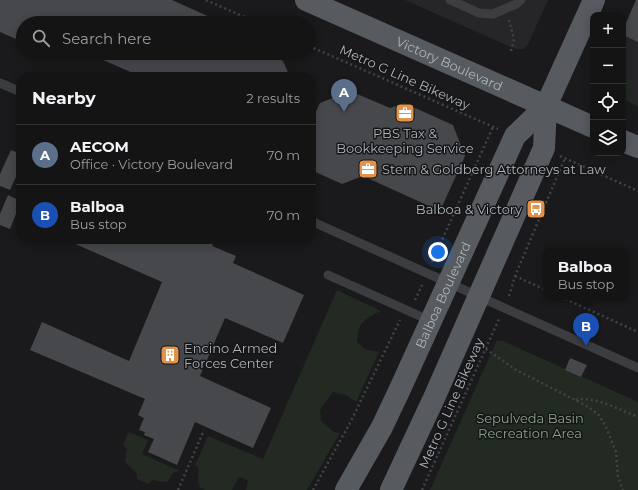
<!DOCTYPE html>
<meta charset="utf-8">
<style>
:root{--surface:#141415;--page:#212122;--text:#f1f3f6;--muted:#9d9ea0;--line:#333334;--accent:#2563eb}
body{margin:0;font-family:Montserrat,sans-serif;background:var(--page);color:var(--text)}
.controls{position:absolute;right:12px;top:12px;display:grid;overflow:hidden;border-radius:8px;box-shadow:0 2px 10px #0003}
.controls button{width:36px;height:36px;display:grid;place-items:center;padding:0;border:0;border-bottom:1px solid var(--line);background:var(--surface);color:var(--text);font:20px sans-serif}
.you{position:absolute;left:438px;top:252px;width:14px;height:14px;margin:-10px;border:3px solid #fff;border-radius:50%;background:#1a73e8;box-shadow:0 0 0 6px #1a73e833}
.badge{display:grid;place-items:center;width:26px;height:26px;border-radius:50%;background:var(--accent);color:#fff;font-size:13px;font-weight:700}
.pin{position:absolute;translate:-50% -33px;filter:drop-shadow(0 1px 2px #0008)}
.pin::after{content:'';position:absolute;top:21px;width:14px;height:12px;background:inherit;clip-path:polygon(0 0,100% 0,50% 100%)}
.popup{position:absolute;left:543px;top:248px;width:86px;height:52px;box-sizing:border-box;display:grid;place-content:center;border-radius:8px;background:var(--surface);filter:drop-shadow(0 1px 3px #0005);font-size:13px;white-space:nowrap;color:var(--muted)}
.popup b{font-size:15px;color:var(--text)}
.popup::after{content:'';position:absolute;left:50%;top:100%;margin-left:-8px;border:8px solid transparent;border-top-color:var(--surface)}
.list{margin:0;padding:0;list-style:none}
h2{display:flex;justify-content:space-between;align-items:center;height:52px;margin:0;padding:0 16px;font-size:17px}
h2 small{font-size:13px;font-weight:400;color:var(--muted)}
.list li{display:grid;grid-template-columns:26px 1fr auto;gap:12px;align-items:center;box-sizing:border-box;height:60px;padding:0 16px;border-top:1px solid var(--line)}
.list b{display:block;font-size:15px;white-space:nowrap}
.list p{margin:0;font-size:13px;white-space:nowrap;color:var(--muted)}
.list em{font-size:13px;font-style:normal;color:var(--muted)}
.icon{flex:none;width:22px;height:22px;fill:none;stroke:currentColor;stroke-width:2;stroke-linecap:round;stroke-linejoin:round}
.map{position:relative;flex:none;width:638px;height:490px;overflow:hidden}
.search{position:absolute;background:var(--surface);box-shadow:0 2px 10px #0003;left:16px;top:16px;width:300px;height:44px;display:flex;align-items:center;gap:10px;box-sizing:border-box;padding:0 14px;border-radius:22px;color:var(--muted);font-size:15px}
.panel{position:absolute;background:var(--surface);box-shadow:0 2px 10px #0003;left:16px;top:72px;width:300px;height:172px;border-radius:16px}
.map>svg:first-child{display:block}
.built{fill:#262629}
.green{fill:#222a22}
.building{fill:#47484c}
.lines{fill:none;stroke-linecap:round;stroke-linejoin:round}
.path{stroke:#414447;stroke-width:2.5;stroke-dasharray:2 3;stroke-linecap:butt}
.service{stroke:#3b3d41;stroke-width:9}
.primary{stroke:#575b5f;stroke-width:22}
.labels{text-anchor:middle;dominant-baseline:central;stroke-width:3;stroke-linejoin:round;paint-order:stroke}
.street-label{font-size:13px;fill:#adb4ba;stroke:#151517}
.poi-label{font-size:13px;fill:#adb4ba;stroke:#151517;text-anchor:start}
.park-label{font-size:13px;fill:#8aa486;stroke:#151517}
</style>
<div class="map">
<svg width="638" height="490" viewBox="0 0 638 490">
<rect width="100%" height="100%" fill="#1a1a1c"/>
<!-- built -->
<path class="built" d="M405,0H548L528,44L523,49H515Z
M636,0H638V106L623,99V30Z"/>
<!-- green -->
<path class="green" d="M623,79L633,83L627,96L638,101V106L623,99Z
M337,290L381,311C363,320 359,321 357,342L365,349L379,352L356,402L346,395L333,392L320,410L321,421L334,432L340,433L307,490H246L248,480L239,477L232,490H205L200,487C196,480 200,474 198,467L195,465L208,436L263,459Z
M497,340L500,342L501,340L638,402V490H430Z
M129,432L148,440L142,454L180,471L173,473L168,481L164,482L152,480L148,484L137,479V474L127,464L125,461L127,449L123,445Z"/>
<!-- building -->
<path class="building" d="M0,0H172L223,23H23V42L0,32Z
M636,0H638V42L623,35V30Z
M87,53H266L283,61L290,77H142Z
M350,91L390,108L404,103L453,125L465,156L440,211L363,176L342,184L311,170V122L320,103Z
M11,150L21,154V166L10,190L0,186V174Z
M8,195L21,201L10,229L0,225V214Z
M64,239H215L212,246L236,256L233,263L304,295L283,343L225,318L200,376L271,408L253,448L195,422L177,465L148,452L154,439L144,435L145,432L139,430L144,418L138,415L145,399L30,350L42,322L129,361L162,282Z
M570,358L587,365L581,377L565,370Z"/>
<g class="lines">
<!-- path -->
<path class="path" d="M206,0L258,23
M509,20L514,39L511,51
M309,46L498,129
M560,156L638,191
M432,262L493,127
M515,276L546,290
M509,296L515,276L565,158
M561,297L638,332
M415,300L422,285
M486,349L516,370L585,405L598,414L606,427L616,452L618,477L623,490
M576,400C592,395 623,411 638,417
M178,490L204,430
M313,490L351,421L400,320
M422,490L499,319"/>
<!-- service -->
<path class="service" d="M450,0L479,13L493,14L516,4L521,0
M0,83L21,92
M311,221L638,368
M328,275L431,321"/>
<!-- primary -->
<g class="primary">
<path id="s1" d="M306,0L593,127"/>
<path d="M623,141L638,147"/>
<path id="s2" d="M346,490L382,427L400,389L515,136L546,106L594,0"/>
<path d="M391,490L434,398L544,148L546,106"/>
</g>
</g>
<!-- icons -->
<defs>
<g id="office-square" transform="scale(1)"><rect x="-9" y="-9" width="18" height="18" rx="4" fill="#e49249" stroke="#151517"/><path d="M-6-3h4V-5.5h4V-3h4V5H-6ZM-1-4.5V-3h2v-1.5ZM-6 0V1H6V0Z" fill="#fff"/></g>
<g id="bus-square" transform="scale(1)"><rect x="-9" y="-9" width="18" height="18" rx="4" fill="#e49249" stroke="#151517"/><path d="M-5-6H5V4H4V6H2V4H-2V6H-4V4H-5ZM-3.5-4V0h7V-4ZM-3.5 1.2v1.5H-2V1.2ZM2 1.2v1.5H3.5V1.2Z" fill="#fff"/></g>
<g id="building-square" transform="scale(1)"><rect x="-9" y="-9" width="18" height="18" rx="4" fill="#e49249" stroke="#151517"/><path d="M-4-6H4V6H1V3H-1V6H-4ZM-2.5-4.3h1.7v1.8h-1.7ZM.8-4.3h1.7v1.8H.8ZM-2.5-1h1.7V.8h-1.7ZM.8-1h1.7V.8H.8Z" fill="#fff"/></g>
</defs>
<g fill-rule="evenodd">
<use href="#office-square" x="405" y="113"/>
<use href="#office-square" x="368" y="169"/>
<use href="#bus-square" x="536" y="209"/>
<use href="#building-square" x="170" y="355"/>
</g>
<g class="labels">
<!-- street labels -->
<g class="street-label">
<text stroke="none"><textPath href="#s1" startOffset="157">Victory Boulevard</textPath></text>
<text transform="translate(405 77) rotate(24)">Metro G Line Bikeway</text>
<text stroke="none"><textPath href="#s2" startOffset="218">Balboa Boulevard</textPath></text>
<text transform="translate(451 403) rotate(-66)">Metro G Line Bikeway</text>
</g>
<!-- poi labels -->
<g class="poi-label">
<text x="405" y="133" text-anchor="middle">PBS Tax &amp;<tspan x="405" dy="15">Bookkeeping Service</tspan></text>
<text x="382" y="169">Stern &amp; Goldberg Attorneys at Law</text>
<text x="522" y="209" text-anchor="end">Balboa &amp; Victory</text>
<text x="184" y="348">Encino Armed<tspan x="184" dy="15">Forces Center</tspan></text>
</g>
<!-- park labels -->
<g class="park-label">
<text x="530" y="418">Sepulveda Basin<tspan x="530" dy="15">Recreation Area</tspan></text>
</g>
</g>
</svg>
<div class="controls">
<button>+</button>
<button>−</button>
<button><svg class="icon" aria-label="locate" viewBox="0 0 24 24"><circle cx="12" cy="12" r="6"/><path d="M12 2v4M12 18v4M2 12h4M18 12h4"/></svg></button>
<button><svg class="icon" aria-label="layers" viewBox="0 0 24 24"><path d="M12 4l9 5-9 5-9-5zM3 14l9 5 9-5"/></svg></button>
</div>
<div class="you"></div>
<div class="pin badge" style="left:344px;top:112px;background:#5c6f8a">A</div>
<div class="pin badge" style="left:586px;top:346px;background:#1a4fb4">B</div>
<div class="popup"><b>Balboa</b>Bus stop</div>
<div class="search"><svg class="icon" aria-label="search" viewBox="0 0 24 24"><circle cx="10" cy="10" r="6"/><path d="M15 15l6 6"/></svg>Search here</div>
<section class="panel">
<h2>Nearby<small>2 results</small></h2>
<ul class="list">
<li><span class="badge" style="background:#5c6f8a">A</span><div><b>AECOM</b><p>Office · Victory Boulevard</p></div><em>70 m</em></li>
<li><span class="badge" style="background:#1a4fb4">B</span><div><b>Balboa</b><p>Bus stop</p></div><em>70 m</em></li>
</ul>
</section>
</div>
